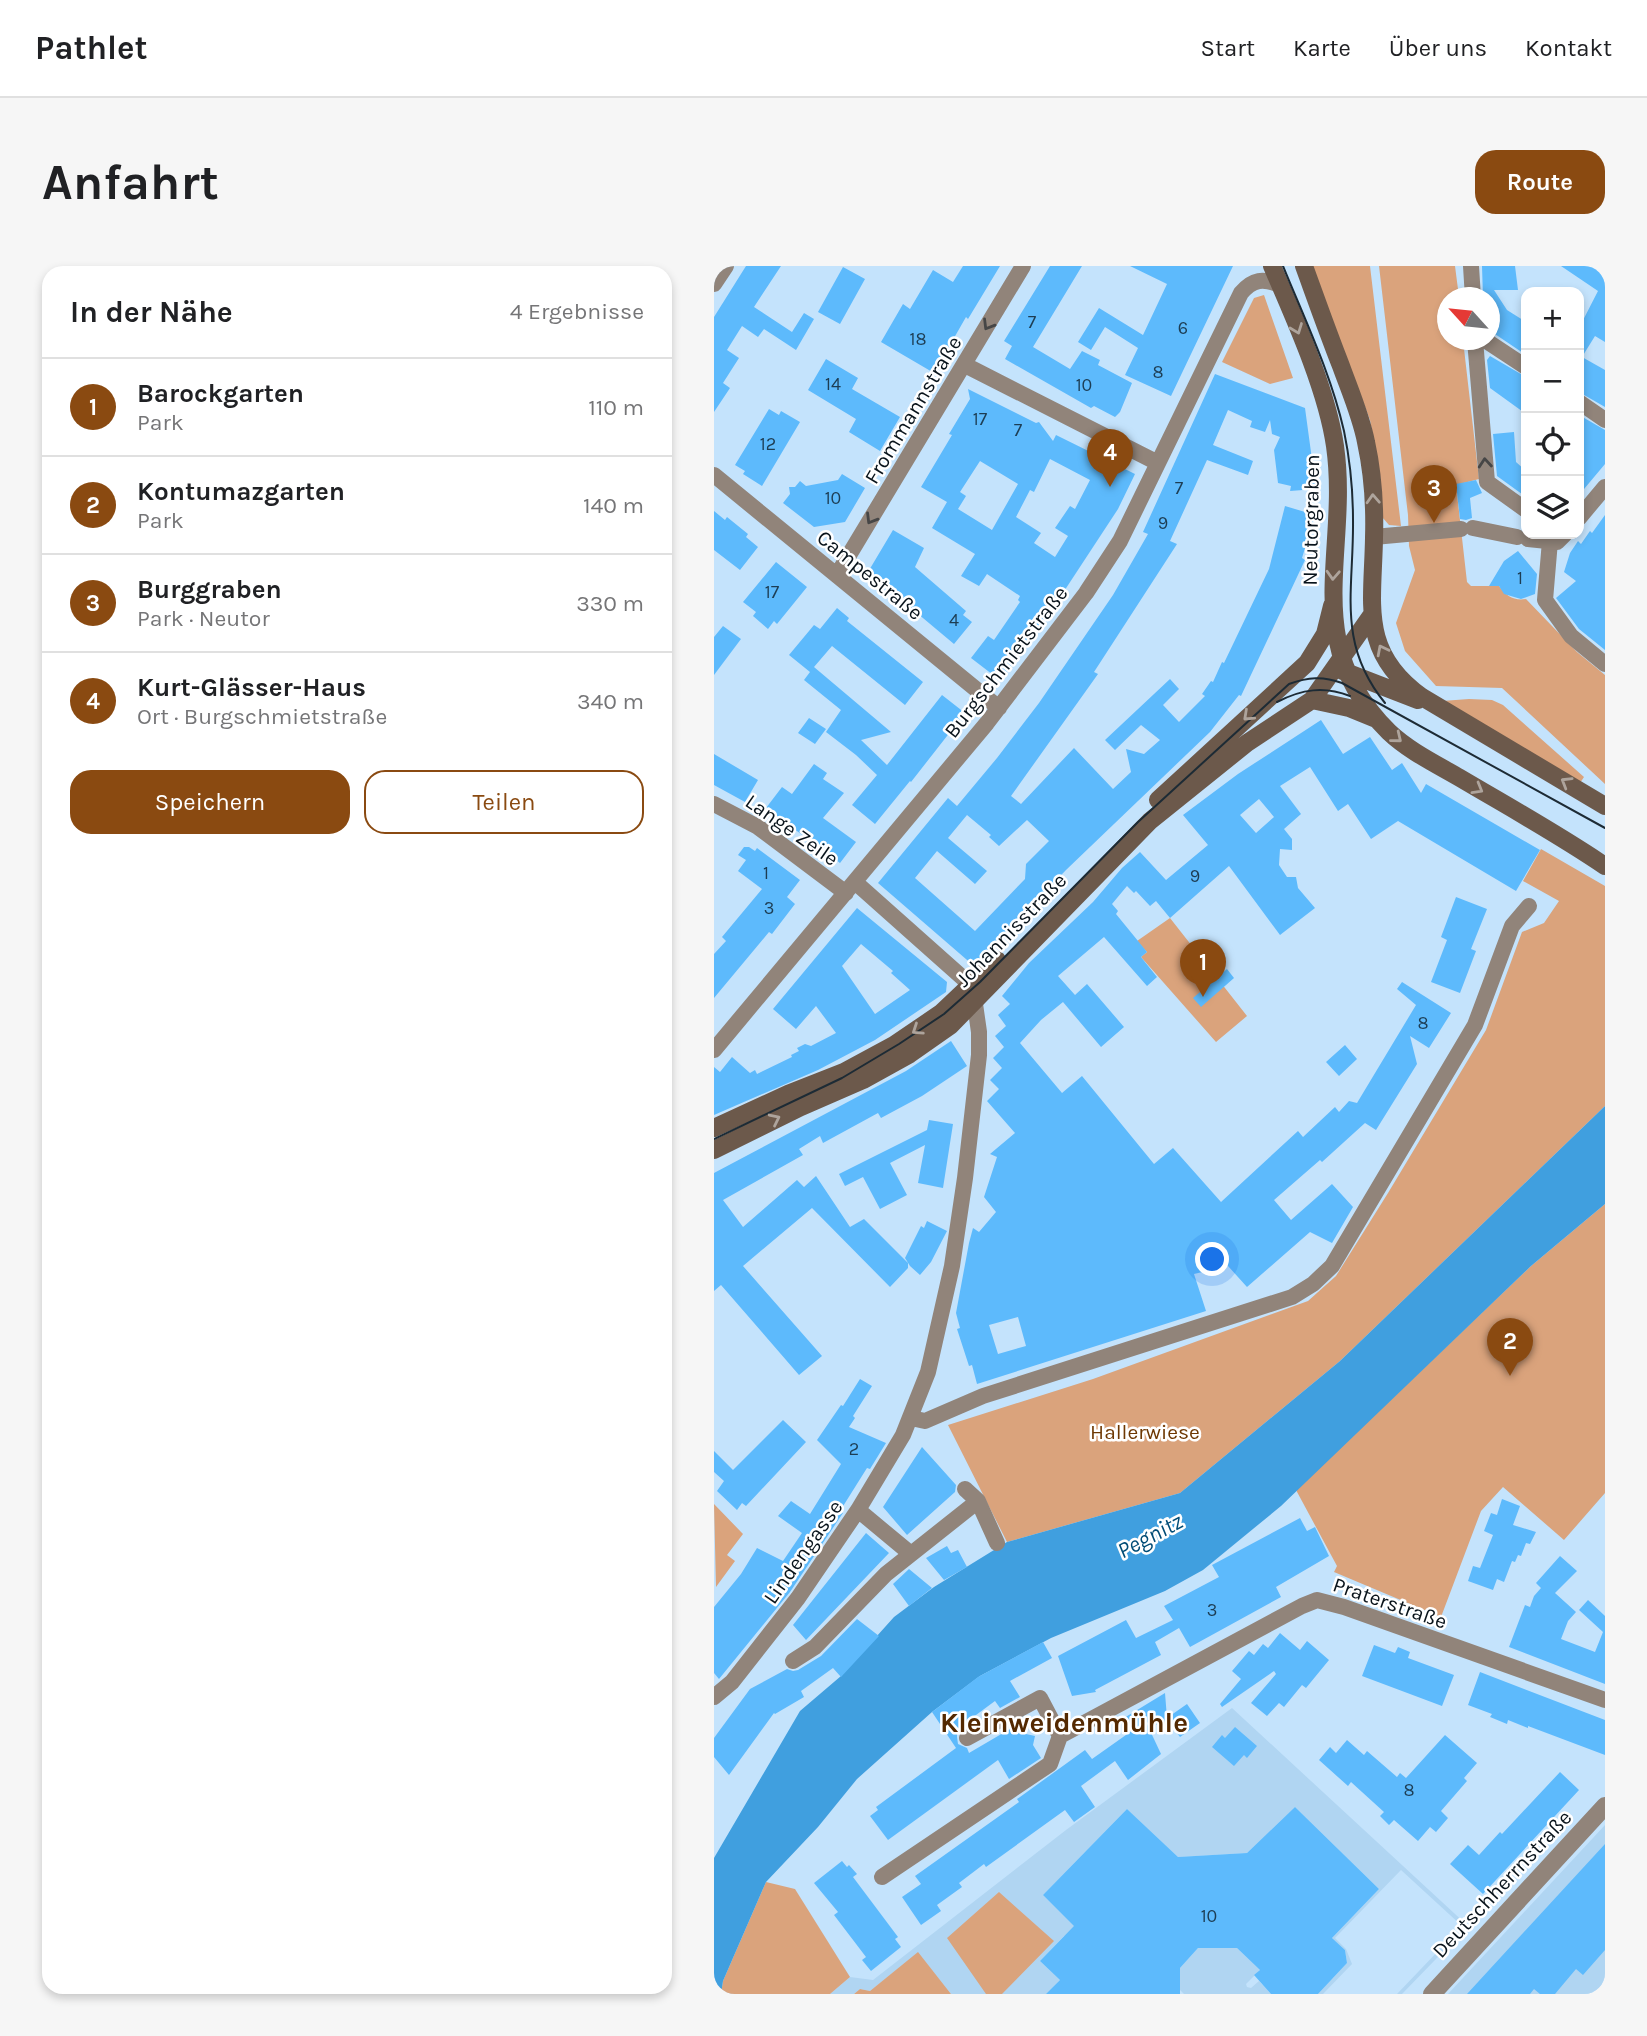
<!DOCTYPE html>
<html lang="de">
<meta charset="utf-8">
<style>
:root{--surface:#fff;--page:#f6f6f6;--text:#202124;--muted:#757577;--line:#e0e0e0;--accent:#8a4a11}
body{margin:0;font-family:Karla,sans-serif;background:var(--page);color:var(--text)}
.controls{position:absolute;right:21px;top:21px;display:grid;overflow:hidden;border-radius:14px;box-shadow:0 4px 10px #0003}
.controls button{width:63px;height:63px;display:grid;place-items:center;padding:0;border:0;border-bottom:2px solid var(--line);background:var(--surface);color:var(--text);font:35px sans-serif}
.compass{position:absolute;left:723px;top:21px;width:63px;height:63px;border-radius:50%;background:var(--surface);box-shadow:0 4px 10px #0003;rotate:297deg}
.you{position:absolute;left:499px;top:994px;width:24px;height:24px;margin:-18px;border:5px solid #fff;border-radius:50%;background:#1a73e8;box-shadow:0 0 0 10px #1a73e833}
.badge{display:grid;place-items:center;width:46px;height:46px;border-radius:50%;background:var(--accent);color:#fff;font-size:23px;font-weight:700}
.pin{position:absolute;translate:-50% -58px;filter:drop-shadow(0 2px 4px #0008)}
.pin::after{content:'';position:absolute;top:37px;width:24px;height:21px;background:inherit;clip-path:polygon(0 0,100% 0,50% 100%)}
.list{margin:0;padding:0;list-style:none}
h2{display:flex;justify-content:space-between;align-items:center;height:91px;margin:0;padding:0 28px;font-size:30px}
h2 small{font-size:23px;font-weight:400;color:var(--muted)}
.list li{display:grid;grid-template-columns:46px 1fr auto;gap:21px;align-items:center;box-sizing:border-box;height:98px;padding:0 28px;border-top:2px solid var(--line)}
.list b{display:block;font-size:26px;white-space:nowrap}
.list p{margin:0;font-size:23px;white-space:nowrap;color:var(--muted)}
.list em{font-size:23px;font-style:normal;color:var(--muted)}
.actions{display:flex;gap:14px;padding:21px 28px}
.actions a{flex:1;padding:16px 0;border:2px solid var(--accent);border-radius:21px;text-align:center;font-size:24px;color:var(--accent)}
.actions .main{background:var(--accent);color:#fff}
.icon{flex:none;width:38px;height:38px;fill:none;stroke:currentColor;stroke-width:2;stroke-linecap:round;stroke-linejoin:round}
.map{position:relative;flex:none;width:891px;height:1728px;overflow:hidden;border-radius:21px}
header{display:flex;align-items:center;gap:42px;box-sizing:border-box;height:98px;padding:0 35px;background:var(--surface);border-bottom:2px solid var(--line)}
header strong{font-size:33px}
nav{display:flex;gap:38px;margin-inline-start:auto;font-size:24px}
.intro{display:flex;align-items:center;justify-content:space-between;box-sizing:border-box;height:168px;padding:0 42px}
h1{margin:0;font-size:49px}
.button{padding:18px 32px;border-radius:21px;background:var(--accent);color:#fff;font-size:24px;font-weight:700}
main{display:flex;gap:42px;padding:0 42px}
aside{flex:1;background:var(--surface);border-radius:21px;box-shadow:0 4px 10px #0003}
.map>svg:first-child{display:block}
.built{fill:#b0d5f2}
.green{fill:#daa37c}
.water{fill:#409fdf}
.building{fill:#5dbafc;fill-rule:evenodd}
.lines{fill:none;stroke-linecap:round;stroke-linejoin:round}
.minor{stroke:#91847a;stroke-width:16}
.tertiary{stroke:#91847a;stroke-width:18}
.secondary{stroke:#6c594b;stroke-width:18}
.tram{stroke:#1d2b35;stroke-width:2}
.oneway{stroke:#464646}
.oneway2{stroke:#aea49c}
.labels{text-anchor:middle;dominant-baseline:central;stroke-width:5;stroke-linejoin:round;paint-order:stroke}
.number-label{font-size:18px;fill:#1d3d53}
.street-label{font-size:21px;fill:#08131b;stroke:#fff}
.park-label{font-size:21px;fill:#6e3803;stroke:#fff}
.water-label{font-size:23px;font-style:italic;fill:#004c76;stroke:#fff}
.district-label{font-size:28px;font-weight:bold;fill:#542901;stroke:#fff}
</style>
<header>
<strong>Pathlet</strong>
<nav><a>Start</a><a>Karte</a><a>Über uns</a><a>Kontakt</a></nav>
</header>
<div class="intro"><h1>Anfahrt</h1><a class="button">Route</a></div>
<main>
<aside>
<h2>In der Nähe<small>4 Ergebnisse</small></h2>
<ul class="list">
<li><span class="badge">1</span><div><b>Barockgarten</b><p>Park</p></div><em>110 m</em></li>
<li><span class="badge">2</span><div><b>Kontumazgarten</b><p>Park</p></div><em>140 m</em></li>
<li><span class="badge">3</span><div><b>Burggraben</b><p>Park · Neutor</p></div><em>330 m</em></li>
<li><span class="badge">4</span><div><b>Kurt-Glässer-Haus</b><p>Ort · Burgschmietstraße</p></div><em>340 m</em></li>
</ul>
<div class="actions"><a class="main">Speichern</a><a>Teilen</a></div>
</aside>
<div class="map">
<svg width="891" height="1728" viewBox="0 0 891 1728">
<rect width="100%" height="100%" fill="#c4e3fc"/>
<!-- built -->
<path class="built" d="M518,1442L754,1660L688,1728H683L748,1660L687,1604L621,1672L632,1683L638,1698L609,1728H604L633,1697L631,1684L618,1672L665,1623L581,1541L533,1587L464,1591L413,1543L329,1629L379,1678L371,1688L350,1670L326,1695L346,1714L333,1728H237L204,1687L156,1725L146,1723L140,1728H116L136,1711L159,1714L352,1564Z
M891,1559V1728H734Z
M484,1682H523L546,1704L532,1718L533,1721L537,1722L545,1715L557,1728H470L466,1724V1702Z"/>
<!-- green -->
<path class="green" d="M598,0H656L687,260L675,259L668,251L666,208L656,154Z
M665,0H741L745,31L734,32V74H749L765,213L742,219L753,316L757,320H785C792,330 800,335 812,333L863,386L891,409V518L788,422L722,420L691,385L682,357L701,304L695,280L694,249Z
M550,29L579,112L556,118L508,96L540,32Z
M755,433L778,434L789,439L870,511L866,517L728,435Z
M827,583L891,620V840L626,1095L466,1227L293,1276L234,1159L379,1113L594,1035L622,1010L674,927L772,764L808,666L830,657L845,635L809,615Z
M456,652L533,750L502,776L427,691L433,686L423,675Z
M891,938V1227L850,1274L789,1221L767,1245L727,1351L620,1306L623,1300L582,1224L817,1000Z
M0,1238L29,1268L13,1289L21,1295L2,1321Z
M52,1616L81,1623L136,1711L116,1728H7L9,1715Z
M285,1626L340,1675L288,1728H272L233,1672Z
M204,1686L237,1728H140L146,1723L156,1725Z"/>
<!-- water -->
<path class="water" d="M891,840V938L817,1000L567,1240L489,1304L451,1325L337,1372L266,1410L218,1446L143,1513L104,1561L52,1616L9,1715L7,1728H0V1592L86,1445L127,1410L180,1351L220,1321L293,1276L466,1227L626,1095Z"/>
<!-- building -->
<path class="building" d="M32,0H67L40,41L78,66L90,47L100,53L82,84L50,63L44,71L28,60L13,84L25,92L9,117L16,122L0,146V51Z
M249,0H286L254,53L252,51L220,107L167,76L189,38L196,43L219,4L239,16Z
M336,0H368L319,81L356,103L368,85L386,94L384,99L418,117L406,146L401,151L380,140L377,142L291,93L298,80L290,75Z
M416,0H519L457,130L411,109L424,82L391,61L377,84L364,76L385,42L429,69L453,18Z
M768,0H801L804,24H780L793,44L812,56V89L775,64V32H769Z
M847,0H891V76L881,70L868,91L891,104V141L865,126V62L884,25Z
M129,1L151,13L126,58L104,46Z
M776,90L812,111V148L776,122L773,94Z
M112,93L144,112L138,123L186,151L166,185L135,166L142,153L94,124Z
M501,108L591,142L602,223L576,225L577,220L564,217L560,184L566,171L558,168L556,154L551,166L536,161L538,155L514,144L499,179L539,195L534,209L493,194L456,275L463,278L380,406L384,408L297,530L307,538L360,482L399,523L417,506L412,483L430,488L446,474L427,459L401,484L391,474L456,413L465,423L449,439L465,456L491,430L488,428L497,415L499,416L508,396L510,397L555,303L571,240L601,249L588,292L591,294L527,430L525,429L496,466L352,604L260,700L164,617L234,532L243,540L283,492L325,437L399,329L434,268L429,266ZM253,549L277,569L275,571L285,580L313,554L335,575L312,598L311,613L261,665L201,612L223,585L261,618L273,605L234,572Z
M254,123L322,157L325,156L339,175L342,169L421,208L404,243L341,339L287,415L257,392L274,370L280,374L306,336L304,334L306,330L273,308L265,320L247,310L261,288L218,262L233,236L207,221L238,169L235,168L256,133ZM336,193L376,214L361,243L356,240L341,262L354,270L341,291L320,277L327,267L302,251L316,224L320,226ZM266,195L304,218L278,264L244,243L252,230L246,226Z
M55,143L65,149L67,145L86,156L48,220L29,208L31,205L21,199Z
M865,149L891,164V198L865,229Z
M800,166L802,196L812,205V231L783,210L779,168Z
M128,208L151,222L131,256L100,261L69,237L76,228L75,221H81L86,215L92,220L124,214Z
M762,214L768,227L756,232L758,252L752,254L746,253L742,218Z
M0,245L11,254L13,251L34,268L32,271L44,281L26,304L0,284Z
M891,249V384L865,363L842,332L862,315L850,306L856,287L864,275L867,278L876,265L878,267Z
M179,264L210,282L201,301L252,345L249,349L258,356L240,378L154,306Z
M804,285L823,308L821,328L807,333L790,328L785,320H775L790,295Z
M62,296L93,321L63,358L60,355L54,363L39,350L42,346L29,336Z
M123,342L135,352L133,355L209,416L191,439L118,380L100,401L177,466L147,474L173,499L228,429L251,447L197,516L196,515L161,558L138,539L163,509L142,489L112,466L127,444L90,414L96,406L75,389L100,359L106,363Z
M9,360L27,373L0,409V371Z
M95,452L112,463L101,478L84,467Z
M607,454L629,488L656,471L678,504L688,497L707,527L712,518L826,584L802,625L684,555L657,573L634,538L624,545L596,501L566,520L587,548L570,563L578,573V584L566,583L565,599L573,611H582L584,622L601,642L566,669L515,600L456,652L442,635L436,640L422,625L420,627L413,620L398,638L404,645L402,648L433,686L427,691L443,711L433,720L390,671L344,710L361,729L373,718L410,761L387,781L349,736L327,754L306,777L348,827L368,810L440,898L459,882L507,936L584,865L589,871L621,841L625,846L635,835L643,837L702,739L683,723L688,716L737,747L715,782L696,770L703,798L662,864L651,857L608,896L606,894L560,934L577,954L618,918L639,941L618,977L596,966L533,1021L514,1000L480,1008L492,1045L263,1118L258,1099L255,1100L243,1063L246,1062L242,1047L255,977L259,962L265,966L282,946L270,931L283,891L276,888L301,867L273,835L285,823L276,814L288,802L279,792L290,781L281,770L292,760L284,749L296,738L288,730L315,697L379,636L408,602L426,586L452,614L494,579L469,549L524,508ZM545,533L560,551L542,567L526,549ZM304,1051L312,1080L284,1088L275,1059Z
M0,488L44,514L31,536L0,519Z
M100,498L113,507L109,513L130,527L109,552L142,576L126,597L52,542L68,521L78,528Z
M30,581H35L41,585L43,582L86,614L73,631L81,638L58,668L55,666L0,732V688L12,675L8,671L48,623L24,605L32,594L24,589Z
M742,631L773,643L757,683L762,685L746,727L717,716L733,674L727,671Z
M143,642L233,716L232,726L161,774L104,804L0,849V801L6,806L18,791L36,807L41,804L43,808L78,791L77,789L85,785L83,782L91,778L97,780L122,767L102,740L82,763L59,743ZM147,678L179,705L177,707L196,724L161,748L128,700Z
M513,703L520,712L487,741L479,732Z
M237,775L253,800L208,830L167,852L164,847L109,877L106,870L85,883L89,889L9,934L29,961L83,914L90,921L102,910L136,961L150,953L194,997V1002L176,1021L98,942L29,1000L108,1090L85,1109L7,1019L0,1025V907L192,805Z
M631,779L643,793L625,810L612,796Z
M215,854L239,858L229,922L204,917L211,879L176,897L193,929L166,943L149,911L131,920L125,908L213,864Z
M213,955L233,965L217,996L206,1009L196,1000L191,992L207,960L210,962Z
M146,1113L158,1120L139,1150L141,1152L135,1161L172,1177L156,1203L153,1202L126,1245L129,1247L76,1326L5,1413L0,1407V1341L27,1308L43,1282L69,1295L88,1267L64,1250L77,1235L96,1248L127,1198L103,1174L127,1139L129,1140Z
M69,1154L92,1176L32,1240L28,1237L23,1244L3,1225L10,1215L0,1206V1185L19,1204Z
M208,1181L242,1219L241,1226L193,1269L169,1241Z
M788,1233L806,1240L799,1259L822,1266L816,1278L812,1277L807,1290L804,1289L801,1296L798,1295L790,1316L783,1313L779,1324L754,1315L759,1300L766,1302L779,1269L770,1265L777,1247L783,1249Z
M586,1252L593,1265L601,1261L615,1290L562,1321L567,1331L476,1381L465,1362L441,1376L447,1389L381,1424L382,1426L358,1430L344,1390L412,1354L422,1372L459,1354L450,1340L505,1311L498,1299Z
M152,1267L175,1287L92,1374L79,1359Z
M233,1280L237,1287L244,1284L253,1301L230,1314L212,1292Z
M846,1290L863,1305L841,1327L862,1346L854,1355L847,1373L881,1386L889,1366L865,1344L874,1334L891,1350V1418L795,1381L811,1339L816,1341L820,1330L827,1322L822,1317Z
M195,1303L218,1322L195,1340L179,1318Z
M143,1353L165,1370L127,1411L119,1402L87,1425L90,1431L61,1448L60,1447L15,1509L0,1491V1472L36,1423L73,1403L79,1405L84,1404L107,1390Z
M566,1367L586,1384L593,1375L615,1394L592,1422L588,1419L570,1441L565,1437L553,1450L537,1437L562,1408L560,1405L508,1441L506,1438L527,1413L518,1405L535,1385L540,1389L549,1378L554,1382Z
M329,1376L338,1392L296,1415L306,1431L286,1442L281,1435L243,1463V1471L244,1478L253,1482L255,1487L306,1457L312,1468L321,1470L319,1479L327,1492L295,1513L284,1494L174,1574L156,1550L164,1544L162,1541L242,1482L218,1446L264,1411Z
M660,1379L681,1387L684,1381L696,1386L694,1392L740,1409L728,1440L648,1410Z
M766,1406L891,1454V1489L814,1460V1462L794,1454L793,1458L776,1451L778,1448L754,1439Z
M451,1427L453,1452L473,1438L486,1457L466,1471L460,1463L432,1456L447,1488L414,1514L401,1495L367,1520L381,1541L360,1556L351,1544L272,1601L270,1598L245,1617L248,1621L223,1639L227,1645L207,1659L188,1631L207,1618L201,1610L305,1536L303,1533L306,1531L371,1484L378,1493L419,1464L410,1452Z
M521,1461L543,1480L533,1492L530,1489L520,1500L498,1481L508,1469L511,1472Z
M731,1469L763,1497L750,1512L753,1515L727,1545L734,1552L722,1566L716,1561L704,1575L680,1554L675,1559L666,1550L670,1546L637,1516L634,1520L605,1494L616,1481L622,1487L633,1474L650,1489L653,1485L683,1511L686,1507L692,1512Z
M846,1506L865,1524L769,1628L736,1598L754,1579L765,1589L786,1566L788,1568Z
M581,1541L665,1623L618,1672L631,1684L633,1697L604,1728H557L540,1709L546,1704L523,1682H484L466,1702V1728H332L346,1714L326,1695L360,1660L329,1629L413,1543L464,1591L533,1587Z
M891,1578V1684L869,1709L862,1703L841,1728H826L820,1723L816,1728H753Z
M128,1595L133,1601L135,1599L143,1608L139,1611L184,1671L181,1673L187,1681L157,1705L148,1694L152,1691L120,1649L124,1646L100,1617Z"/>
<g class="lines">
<!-- minor -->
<path class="minor" d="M757,0L759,32
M0,18L12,0
M761,74L773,216L812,244
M771,74L812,101
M251,99L444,197
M865,136L891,154
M0,209L285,442
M865,252L891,221
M759,262L803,271
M831,268L836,275L831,334L857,370L891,398
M660,271L747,263
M814,273L843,276L851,268
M123,309L309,0
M0,538L44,561L132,627
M0,784L273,457L372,327L406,275L527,27C539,13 549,12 566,19
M197,1152L211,1155L269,1130L578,1031L599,1018L618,1000L761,759L798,660L815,640
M251,1223L264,1235L283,1277
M144,1244L197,1288
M79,1395L101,1381L172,1308L264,1235
M0,1431L18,1416L84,1332L144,1244L189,1169L214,1106L238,1000L251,912L265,789V766L260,731L250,713L141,616
M253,1472L326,1432L346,1470L588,1340L603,1334L630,1341L891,1434
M168,1611L336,1498L346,1470"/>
<!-- tertiary -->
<path class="tertiary" d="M718,1728L891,1540"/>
<!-- secondary -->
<path class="secondary" d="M558,0C581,53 613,124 621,180C636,286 584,377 675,466C695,485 722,498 746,512C795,541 844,568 891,600
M590,0C602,33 614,67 627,100C636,125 647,150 652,176C659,208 661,240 660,272C659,338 645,386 708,431L891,540
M629,405L704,434
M598,434L635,442L662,453
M444,534L593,397L611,368L618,340
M0,862L74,828L130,806L180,779L227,747L283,694
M0,884L87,841L149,814L196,788L236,760L436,555L533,477L598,434L657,350"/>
<!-- tram -->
<path class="tram" d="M569,0C591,54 617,108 630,165C636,194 639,224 639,254C640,324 622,377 671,437
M563,436C588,423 610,420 636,430
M0,873L128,812L185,778L230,748L266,716L424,556L575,418C594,411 609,410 628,417L891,562"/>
</g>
<!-- one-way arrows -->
<defs><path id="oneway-chevron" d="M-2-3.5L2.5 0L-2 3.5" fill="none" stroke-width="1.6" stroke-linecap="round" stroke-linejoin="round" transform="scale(1.75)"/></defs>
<g class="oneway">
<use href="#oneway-chevron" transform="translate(274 59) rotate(121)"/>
<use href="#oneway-chevron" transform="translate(771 197) rotate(-95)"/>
<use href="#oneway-chevron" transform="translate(157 253) rotate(121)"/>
</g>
<g class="oneway2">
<use href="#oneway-chevron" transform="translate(583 63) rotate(69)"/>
<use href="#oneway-chevron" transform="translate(659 233) rotate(-93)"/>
<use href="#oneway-chevron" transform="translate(619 309) rotate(93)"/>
<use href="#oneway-chevron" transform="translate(668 384) rotate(-117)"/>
<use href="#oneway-chevron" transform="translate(534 450) rotate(137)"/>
<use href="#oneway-chevron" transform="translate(683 472) rotate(39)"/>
<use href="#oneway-chevron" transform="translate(852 516) rotate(-149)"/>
<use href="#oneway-chevron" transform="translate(764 523) rotate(30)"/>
<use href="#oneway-chevron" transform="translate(203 764) rotate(146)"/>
<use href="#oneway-chevron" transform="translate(61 853) rotate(-26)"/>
</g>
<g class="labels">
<!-- number labels -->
<g class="number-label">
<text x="318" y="56">7</text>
<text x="469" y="62">6</text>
<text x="204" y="73">18</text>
<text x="444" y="106">8</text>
<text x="119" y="118">14</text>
<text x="370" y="119">10</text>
<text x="266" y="153">17</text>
<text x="304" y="164">7</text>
<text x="54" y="178">12</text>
<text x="465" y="222">7</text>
<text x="119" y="232">10</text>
<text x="449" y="257">9</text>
<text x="806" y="312">1</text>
<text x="58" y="326">17</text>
<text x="240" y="354">4</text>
<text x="52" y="607">1</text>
<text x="481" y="610">9</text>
<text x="55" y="642">3</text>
<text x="709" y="757">8</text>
<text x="140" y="1183">2</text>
<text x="498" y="1344">3</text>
<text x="695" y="1524">8</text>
<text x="495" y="1650">10</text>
</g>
<!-- street labels -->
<g class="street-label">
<text transform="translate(199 144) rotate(-59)">Frommannstraße</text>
<text transform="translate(597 254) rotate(-89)">Neutorgraben</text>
<text transform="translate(156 309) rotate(39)">Campestraße</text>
<text transform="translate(292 396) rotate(-52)">Burgschmietstraße</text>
<text transform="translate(78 564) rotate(35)">Lange Zeile</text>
<text transform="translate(297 664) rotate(-46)">Johannisstraße</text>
<text transform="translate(89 1286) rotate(-55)">Lindengasse</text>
<text transform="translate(676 1337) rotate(19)">Praterstraße</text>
<text transform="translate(788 1618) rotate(-47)">Deutschherrnstraße</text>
</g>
<!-- park labels -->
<g class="park-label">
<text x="431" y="1166">Hallerwiese</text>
</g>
<!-- water labels -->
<g class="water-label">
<text transform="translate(436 1270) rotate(-28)">Pegnitz</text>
</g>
<!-- district labels -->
<g class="district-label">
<text x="350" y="1456">Kleinweidenmühle</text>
</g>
</g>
</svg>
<div class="controls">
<button>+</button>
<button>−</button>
<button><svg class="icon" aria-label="locate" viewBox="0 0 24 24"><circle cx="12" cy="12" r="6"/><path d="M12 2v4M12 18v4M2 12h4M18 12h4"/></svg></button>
<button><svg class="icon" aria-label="layers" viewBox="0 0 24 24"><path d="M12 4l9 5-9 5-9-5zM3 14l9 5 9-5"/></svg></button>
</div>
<svg class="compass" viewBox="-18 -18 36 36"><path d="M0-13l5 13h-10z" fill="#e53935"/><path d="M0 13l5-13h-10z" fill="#757577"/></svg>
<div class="you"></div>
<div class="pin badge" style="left:489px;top:731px">1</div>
<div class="pin badge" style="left:796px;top:1110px">2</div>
<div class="pin badge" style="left:720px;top:257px">3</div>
<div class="pin badge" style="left:396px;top:221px">4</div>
</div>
</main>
